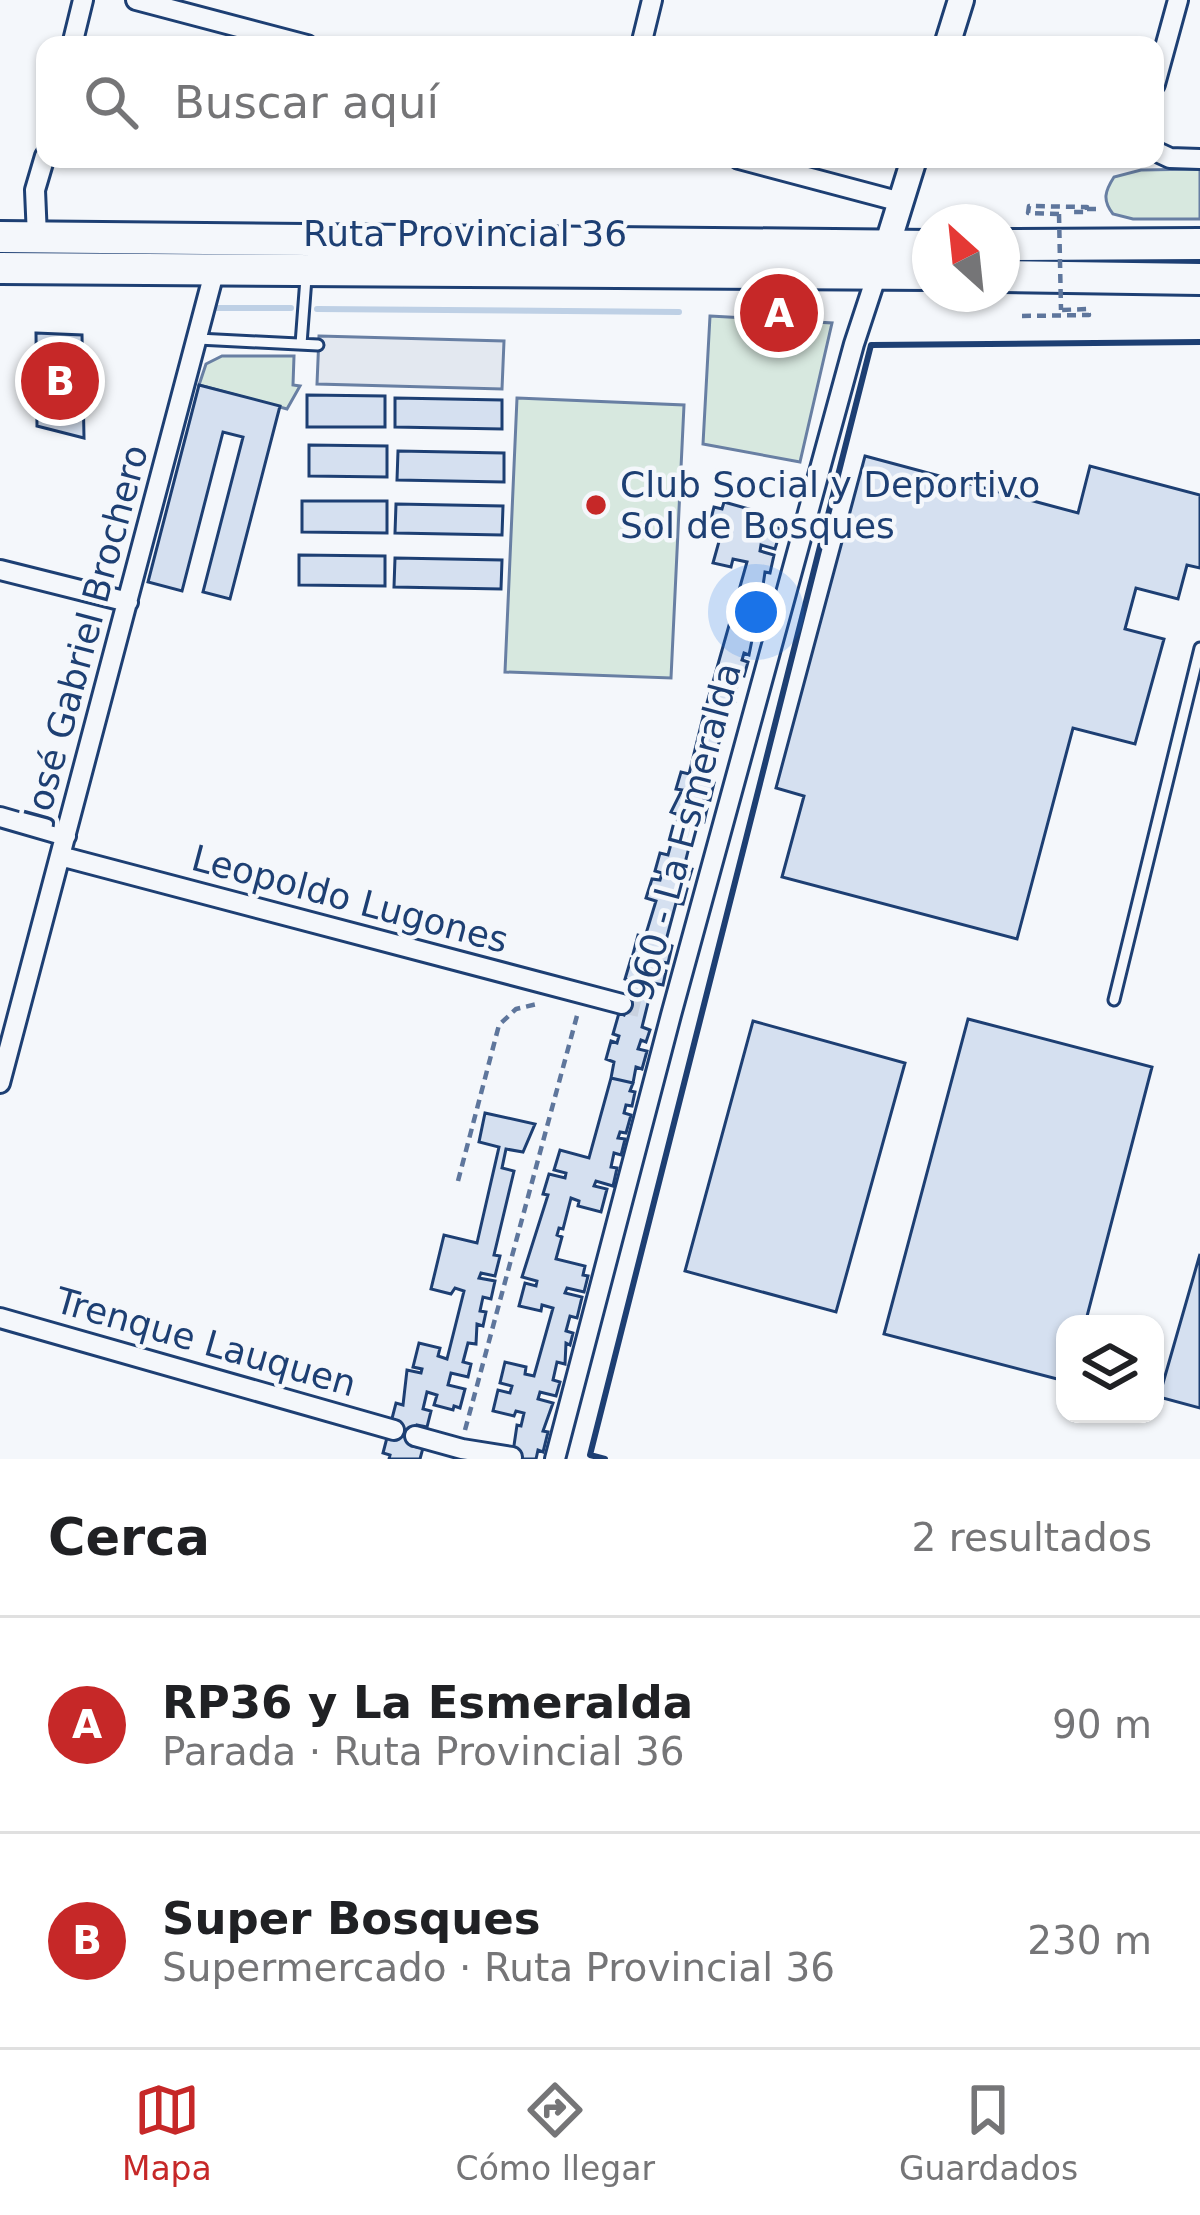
<!DOCTYPE html>
<html lang="es">
<meta charset="utf-8">
<style>
:root{--surface:#fff;--page:#f2f2f2;--text:#202124;--muted:#757577;--line:#e0e0e0;--accent:#c62828}
body{margin:0;font-family:"DejaVu Sans",sans-serif;background:var(--page);color:var(--text)}
.controls{position:absolute;right:36px;bottom:36px;display:grid;overflow:hidden;border-radius:24px;box-shadow:0 3px 9px #0004}
.controls button{width:108px;height:108px;display:grid;place-items:center;padding:0;border:0;border-bottom:3px solid var(--line);background:var(--surface);color:var(--text);font:60px sans-serif}
.compass{position:absolute;left:912px;top:204px;width:108px;height:108px;border-radius:50%;background:var(--surface);box-shadow:0 3px 9px #0004;rotate:333deg}
.you{position:absolute;left:756px;top:612px;width:42px;height:42px;margin:-30px;border:9px solid #fff;border-radius:50%;background:#1a73e8;box-shadow:0 0 0 18px #1a73e833}
.badge{display:grid;place-items:center;width:78px;height:78px;border-radius:50%;background:var(--accent);color:#fff;font-size:39px;font-weight:700}
.pin{position:absolute;translate:-50% -50%;border:6px solid #fff;box-shadow:0 3px 12px #0006}
.list{margin:0;padding:0;list-style:none}
h2{display:flex;justify-content:space-between;align-items:center;height:156px;margin:0;padding:0 48px;font-size:51px}
h2 small{font-size:39px;font-weight:400;color:var(--muted)}
.list li{display:grid;grid-template-columns:78px 1fr auto;gap:36px;align-items:center;box-sizing:border-box;height:216px;padding:0 48px;border-top:3px solid var(--line)}
.list b{display:block;font-size:45px;white-space:nowrap}
.list p{margin:0;font-size:39px;white-space:nowrap;color:var(--muted)}
.list em{font-size:39px;font-style:normal;color:var(--muted)}
.icon{flex:none;width:66px;height:66px;fill:none;stroke:currentColor;stroke-width:2;stroke-linecap:round;stroke-linejoin:round}
.map{position:relative;flex:none;width:1200px;height:1459px;overflow:hidden}
.search{position:absolute;background:var(--surface);box-shadow:0 3px 9px #0004;left:36px;right:36px;top:36px;height:132px;display:flex;align-items:center;gap:30px;box-sizing:border-box;padding:0 42px;border-radius:24px;color:var(--muted);font-size:45px}
.sheet{height:588px;background:var(--surface)}
nav{display:flex;justify-content:space-around;align-items:center;box-sizing:border-box;height:168px;border-top:3px solid var(--line);background:var(--surface);font-size:33px;color:var(--muted)}
nav a{display:grid;justify-items:center;gap:6px}
nav .on{color:var(--accent)}
.map>svg:first-child{display:block}
.green{fill:#d7e8df;stroke:#687fa3;stroke-width:3}
.parking{fill:#e3e8f0;stroke:#687fa3;stroke-width:3}
.lines{fill:none;stroke-linecap:round;stroke-linejoin:round}
.stream{stroke:#bed0e5;stroke-width:6}
.building{fill:#d5e0f0;stroke:#1d3f73;stroke-width:3}
.minor-tunnel{stroke:#c9d2e0;stroke-width:18;stroke-dasharray:18 9;stroke-linecap:butt}
.service-casing{stroke:#1d3f73;stroke-width:15}
.minor-casing{stroke:#1d3f73;stroke-width:24}
.tertiary-casing{stroke:#1d3f73;stroke-width:30}
.primary-casing{stroke:#1d3f73;stroke-width:36}
.path{stroke:#5e769c;stroke-width:4.5;stroke-dasharray:9 6;stroke-linecap:butt}
.service{stroke:#f4f7fb;stroke-width:9}
.minor{stroke:#f4f7fb;stroke-width:18}
.tertiary{stroke:#f4f7fb;stroke-width:24}
.primary{stroke:#f4f7fb;stroke-width:30}
.path-bridge{stroke:#5e769c;stroke-width:4.5;stroke-dasharray:9 6;stroke-linecap:butt}
.wall{stroke:#1d3f73;stroke-width:6}
.poi-dot{fill:#c62828;stroke:#f4f7fb;stroke-width:4.5}
.labels{text-anchor:middle;dominant-baseline:central;stroke-width:9;stroke-linejoin:round;paint-order:stroke}
.street-label{font-size:36px;fill:#1d3f73;stroke:#f4f7fb}
.poi-label{font-size:36px;fill:#1d3f73;stroke:#f4f7fb;text-anchor:start}
</style>
<div class="map">
<svg width="1200" height="1459" viewBox="0 0 1200 1459">
<rect width="100%" height="100%" fill="#f4f7fb"/>
<!-- green -->
<path class="green" d="M1200,169V219H1133L1113,214C1102,200 1105,191 1114,177L1141,170Z
M710,316L832,323L800,462L703,444Z
M222,356H294L293,385L300,386L287,409L199,385L206,364Z
M517,398L684,405L671,678L505,672Z"/>
<!-- parking -->
<path class="parking" d="M319,336L504,341L502,389L317,384Z"/>
<g class="lines">
<!-- stream -->
<path class="stream" d="M212,308H291
M317,309L679,312"/>
</g>
<!-- building -->
<path class="building" d="M36,333L82,335L84,438L37,426Z
M199,385L280,406L230,599L203,592L243,437L223,432L182,591L148,582Z
M307,395L385,396V427H307Z
M395,398L502,400V429L395,427Z
M309,445L387,446V477L309,476Z
M398,451L504,453V482L397,480Z
M865,456L1078,513L1090,466L1200,495V568L1187,565L1178,599L1136,588L1125,629L1164,639L1135,744L1073,728L1017,939L782,877L804,796L776,788Z
M302,501H387V533L302,532Z
M724,502L749,509L745,524L752,526L754,521L781,529L775,549L761,545L760,551L774,555L770,573L765,572L761,599L755,598L751,611L757,613L746,638L752,640L749,655L744,653L742,660L748,662L744,676L738,675L735,701L728,699L720,722L703,717L747,562L733,559L731,567L713,563L720,538L707,534L714,507L722,509Z
M396,504L503,506L502,535L395,533Z
M299,555L385,556V586L299,585Z
M395,558L502,560L501,589L394,587Z
M703,717L724,723L709,782L714,783L710,800L704,798L702,807L707,809L704,822L696,820L684,867L692,869L689,879L682,877L679,886L687,889L683,904L676,903L665,944L672,946L668,963L661,962L660,969L666,971L663,985L653,983L642,1027L650,1030L646,1042L641,1040L638,1049L647,1051L642,1069L636,1067L633,1083L611,1078L614,1062L606,1059L611,1041L617,1043L619,1036L613,1034L619,1013L624,1015L634,982L625,979L631,959L637,961L638,956L633,954L638,935L645,937L656,901L646,898L652,879L660,880L662,873L655,871L660,853L668,855L679,815L671,812L682,790L676,789L681,772L689,774Z
M968,1019L1152,1067L1085,1324H1065V1381L884,1334Z
M753,1021L905,1063L836,1312L685,1271Z
M611,1078L633,1083L630,1091L635,1092L632,1106L626,1105L624,1113L631,1115L626,1133L620,1132L618,1138L625,1139L621,1155L614,1153L611,1167L617,1168L613,1186L596,1181L594,1186L607,1189L601,1212L578,1206L579,1201L571,1198L563,1229L559,1228L557,1235L562,1237L556,1259L585,1266L583,1275L588,1276L584,1292L567,1288L565,1293L582,1297L577,1318L570,1316L566,1331L573,1333L570,1345L566,1343L565,1364L557,1362L553,1380L560,1382L556,1396L540,1392L538,1399L553,1403L543,1431L548,1432L543,1452L538,1450L536,1459H512L517,1425L521,1426L524,1413L516,1411L514,1416L493,1411L498,1390L510,1393L512,1386L500,1383L505,1362L526,1367L525,1374L534,1376L553,1308L542,1305L541,1311L519,1306L525,1283L536,1286L537,1281L522,1277L548,1195L543,1194L549,1174L565,1178L566,1173L554,1170L560,1150L589,1158Z
M485,1113L535,1124L523,1152L506,1149L502,1168L514,1171L494,1255L500,1256L495,1276L481,1273L479,1278L495,1281L491,1299L483,1297L480,1311L486,1312L483,1326L477,1324L476,1344L468,1343L463,1362L471,1364L468,1377L451,1373L448,1385L465,1389L460,1408L454,1406L453,1410L434,1405L437,1395L427,1392L423,1409L431,1411L427,1427L417,1425L412,1446L423,1448L420,1459H389L390,1455L383,1453L396,1403L403,1405L407,1370L421,1373L422,1369L413,1367L419,1343L440,1348L438,1356L447,1359L464,1291L455,1288L451,1294L431,1289L444,1235L477,1243L499,1147L479,1142Z
M1200,1254V1408L1159,1397Z"/>
<g class="lines">
<!-- minor-tunnel -->
<path class="minor-tunnel" d="M622,1004L648,1010"/>
<!-- service casing -->
<g class="service-casing">
<path id="service" d="M198,339L318,345
M301,344L306,278
M1114,1000L1200,648"/>
</g>
<!-- minor casing -->
<g class="minor-casing">
<path id="minor" d="M136,0L307,45
M72,45L83,0
M641,45L652,0
M1155,84L1178,0
M1155,151L1170,158L1200,159
M739,159L901,202
M37,237L35,190L45,156
M0,570L128,602
M0,817L66,836
M60,856L622,1004
M0,1083L215,269
M0,1318L394,1430
M415,1436L462,1449L512,1457
M555,1459L671,1015L854,344L880,265"/>
</g>
<!-- tertiary casing -->
<g class="tertiary-casing">
<path id="tertiary" d="M947,45L961,0
M887,246L914,159"/>
</g>
<!-- primary casing -->
<g class="primary-casing">
<path id="primary" d="M0,237L930,246
M1002,245L1200,244
M0,268L930,274
M1002,276L1200,279"/>
</g>
<!-- path -->
<path class="path" d="M1087,209H1102
M1059,214L1028,213L1029,206L1087,207V212H1069
M1022,316L1089,315L1088,309L1061,310
M458,1181L499,1025L516,1009L537,1004
M465,1430L578,1012"/>
<!-- service -->
<use href="#service" class="service"/>
<!-- minor -->
<use href="#minor" class="minor"/>
<!-- tertiary -->
<use href="#tertiary" class="tertiary"/>
<!-- primary -->
<use href="#primary" class="primary"/>
<!-- path-bridge -->
<path class="path-bridge" d="M1059,214L1061,310"/>
<!-- wall -->
<path class="wall" d="M605,1459L590,1455L871,345L1200,342"/>
</g>
<!-- markers -->
<circle class="poi-dot" cx="596" cy="505" r="12"/>
<g class="labels">
<!-- street labels -->
<g class="street-label">
<text x="465" y="233">Ruta Provincial 36</text>
<text transform="translate(86 633) rotate(-75)">José Gabriel Brochero</text>
<text transform="translate(684 832) rotate(-75)">960 - La Esmeralda</text>
<text transform="translate(350 899) rotate(15)">Leopoldo Lugones</text>
<text transform="translate(206 1342) rotate(16)">Trenque Lauquen</text>
</g>
<!-- poi labels -->
<g class="poi-label">
<text x="620" y="484">Club Social y Deportivo<tspan x="620" dy="41">Sol de Bosques</tspan></text>
</g>
</g>
</svg>
<div class="controls">
<button><svg class="icon" aria-label="layers" viewBox="0 0 24 24"><path d="M12 4l9 5-9 5-9-5zM3 14l9 5 9-5"/></svg></button>
</div>
<svg class="compass" viewBox="-18 -18 36 36"><path d="M0-13l5 13h-10z" fill="#e53935"/><path d="M0 13l5-13h-10z" fill="#757577"/></svg>
<div class="you"></div>
<div class="pin badge" style="left:779px;top:313px">A</div>
<div class="pin badge" style="left:60px;top:381px">B</div>
<div class="search"><svg class="icon" aria-label="search" viewBox="0 0 24 24"><circle cx="10" cy="10" r="6"/><path d="M15 15l6 6"/></svg>Buscar aquí</div>
</div>
<section class="sheet">
<h2>Cerca<small>2 resultados</small></h2>
<ul class="list">
<li><span class="badge">A</span><div><b>RP36 y La Esmeralda</b><p>Parada · Ruta Provincial 36</p></div><em>90 m</em></li>
<li><span class="badge">B</span><div><b>Super Bosques</b><p>Supermercado · Ruta Provincial 36</p></div><em>230 m</em></li>
</ul>
</section>
<nav>
<a class="on"><svg class="icon" aria-label="map" viewBox="0 0 24 24"><path d="M3 6l6-2 6 2 6-2v14l-6 2-6-2-6 2zM9 4v14M15 6v14"/></svg>Mapa</a>
<a><svg class="icon" aria-label="directions" viewBox="0 0 24 24"><path d="M12 3l9 9-9 9-9-9zM9 14v-3h6M13 9l2 2-2 2"/></svg>Cómo llegar</a>
<a><svg class="icon" aria-label="saved" viewBox="0 0 24 24"><path d="M7 4h10v16l-5-4-5 4z"/></svg>Guardados</a>
</nav>
